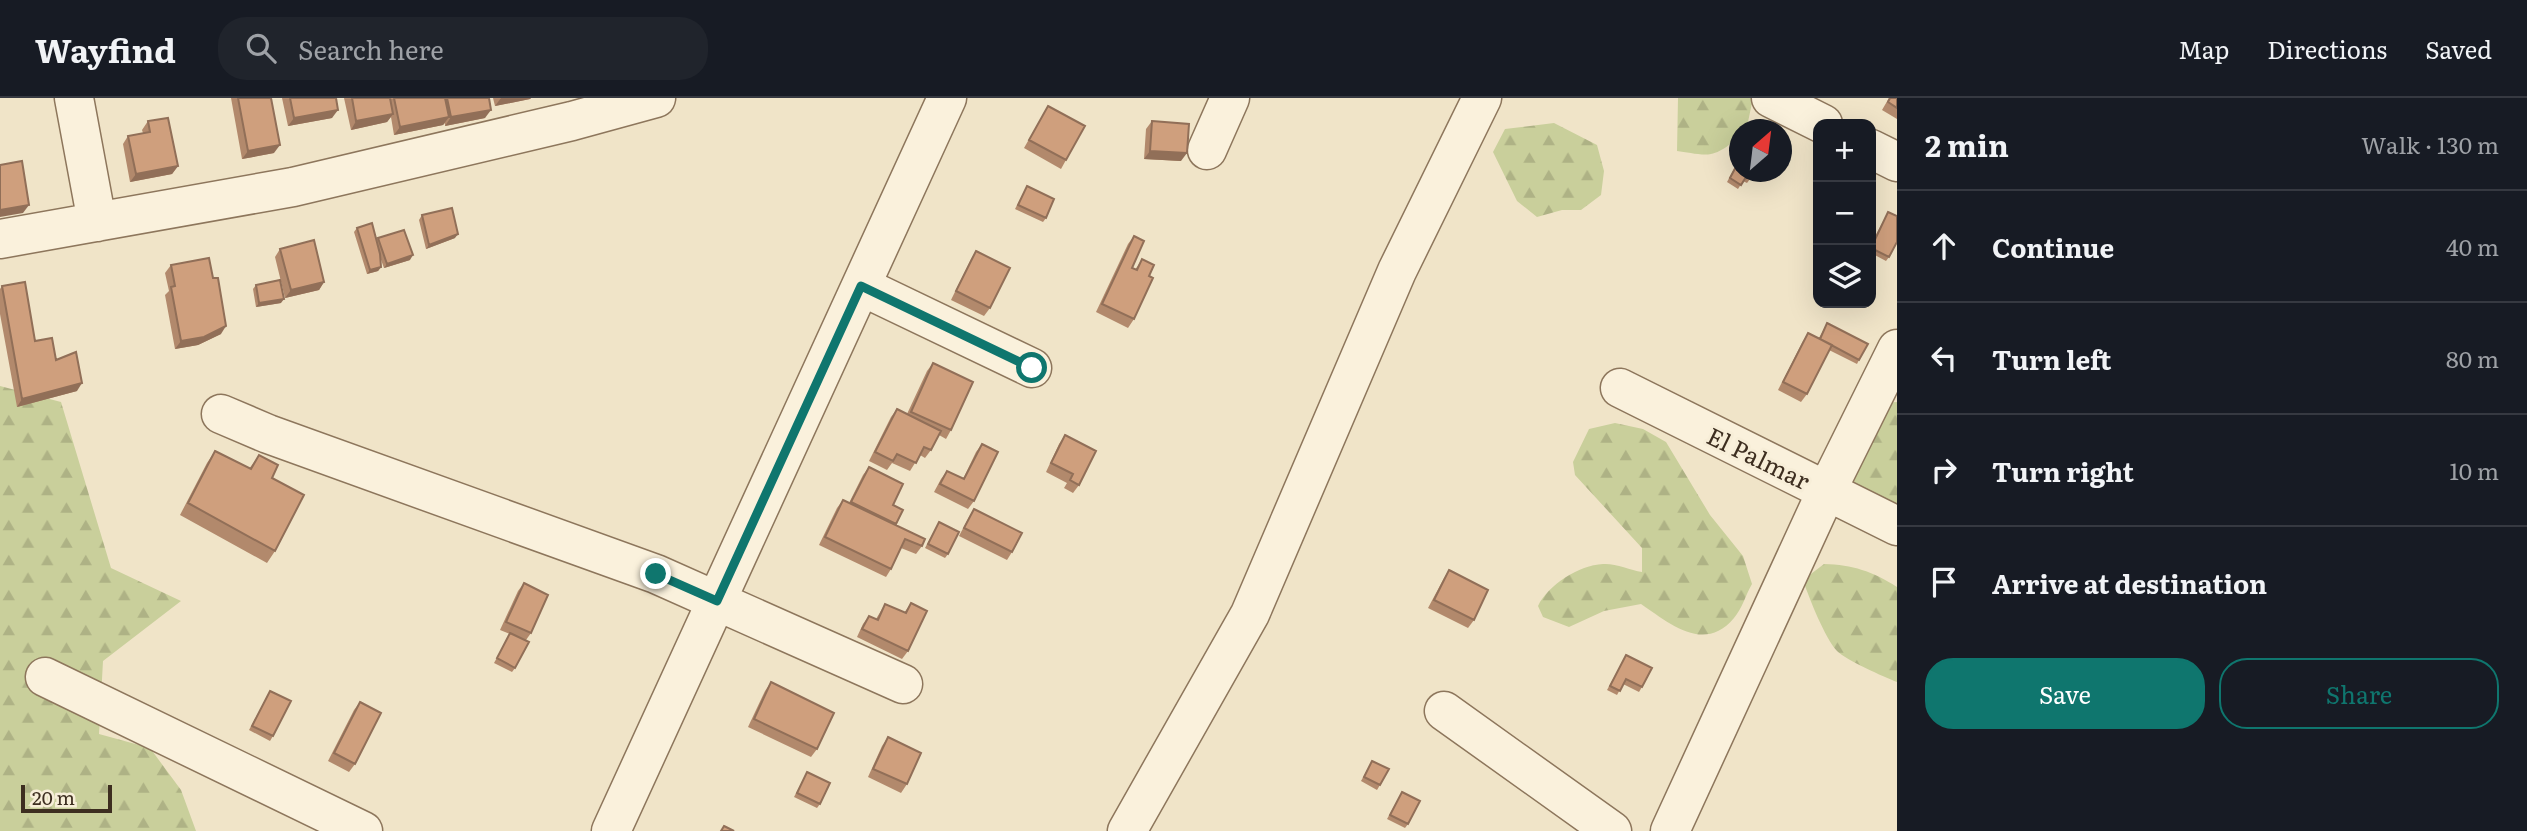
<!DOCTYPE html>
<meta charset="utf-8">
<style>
:root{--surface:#171b24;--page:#20242c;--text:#f1f3f6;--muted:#9ea1a6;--line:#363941;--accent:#0f766e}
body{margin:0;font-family:Literata,serif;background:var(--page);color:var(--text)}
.controls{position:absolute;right:21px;top:21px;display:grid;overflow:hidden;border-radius:14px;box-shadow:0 7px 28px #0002}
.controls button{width:63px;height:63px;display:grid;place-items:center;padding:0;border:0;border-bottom:2px solid var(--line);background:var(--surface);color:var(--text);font:35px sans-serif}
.compass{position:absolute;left:1729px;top:21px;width:63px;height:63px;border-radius:50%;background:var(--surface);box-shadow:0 7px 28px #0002;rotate:28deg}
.scale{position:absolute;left:21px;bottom:18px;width:91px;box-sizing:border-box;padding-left:7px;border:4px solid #3d2e20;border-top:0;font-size:19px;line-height:24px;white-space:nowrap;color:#3d2e20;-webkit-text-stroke:5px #f7eed8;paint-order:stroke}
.stop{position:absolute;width:21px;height:21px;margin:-16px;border:5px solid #0f766e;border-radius:50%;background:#fff}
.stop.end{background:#0f766e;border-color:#fff;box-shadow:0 2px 7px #0008}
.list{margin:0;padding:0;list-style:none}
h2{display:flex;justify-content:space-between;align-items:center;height:91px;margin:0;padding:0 28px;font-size:30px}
h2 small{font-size:23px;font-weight:400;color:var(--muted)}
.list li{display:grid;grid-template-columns:46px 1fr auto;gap:21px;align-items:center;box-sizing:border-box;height:112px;padding:0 28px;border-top:2px solid var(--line)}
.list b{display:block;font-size:26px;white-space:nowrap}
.list em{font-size:23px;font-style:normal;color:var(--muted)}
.actions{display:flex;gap:14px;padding:21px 28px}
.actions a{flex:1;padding:16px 0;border:2px solid var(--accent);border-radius:28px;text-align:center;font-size:24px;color:var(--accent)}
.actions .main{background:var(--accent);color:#fff}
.icon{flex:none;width:38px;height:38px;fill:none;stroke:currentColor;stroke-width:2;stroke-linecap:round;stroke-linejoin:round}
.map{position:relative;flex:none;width:1897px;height:733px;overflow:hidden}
header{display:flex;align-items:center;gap:42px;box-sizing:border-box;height:98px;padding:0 35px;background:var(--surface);border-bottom:2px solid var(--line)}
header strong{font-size:33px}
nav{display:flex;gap:38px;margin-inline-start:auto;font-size:24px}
.search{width:490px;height:63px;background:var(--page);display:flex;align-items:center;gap:18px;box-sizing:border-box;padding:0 24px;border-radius:28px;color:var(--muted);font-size:26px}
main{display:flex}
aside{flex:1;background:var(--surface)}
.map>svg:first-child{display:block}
.forest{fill:url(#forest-firs)}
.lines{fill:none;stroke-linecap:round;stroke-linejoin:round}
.minor-casing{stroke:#8d765c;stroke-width:41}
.minor{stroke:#faf1dc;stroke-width:38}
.wall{fill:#b2896c}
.shaded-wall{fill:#916f58}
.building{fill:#cf9f7d;stroke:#916f58;stroke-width:2}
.route{stroke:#0f766e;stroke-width:9}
.labels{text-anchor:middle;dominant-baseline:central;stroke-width:6;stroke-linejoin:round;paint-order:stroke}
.street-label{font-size:24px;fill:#3d2e20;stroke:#f7eed8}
</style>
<header>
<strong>Wayfind</strong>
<div class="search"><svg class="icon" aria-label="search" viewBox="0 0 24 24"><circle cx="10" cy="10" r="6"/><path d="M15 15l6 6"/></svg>Search here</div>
<nav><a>Map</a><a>Directions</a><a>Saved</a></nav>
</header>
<main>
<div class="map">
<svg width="1897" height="733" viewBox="0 0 1897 733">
<defs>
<pattern id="forest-firs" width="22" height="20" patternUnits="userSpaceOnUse" patternTransform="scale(1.75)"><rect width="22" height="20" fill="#c9cf9b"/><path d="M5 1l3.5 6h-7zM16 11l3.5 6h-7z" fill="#aeb285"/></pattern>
</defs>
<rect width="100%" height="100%" fill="#f0e4c8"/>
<!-- forest -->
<path class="forest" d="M1678,0H1753L1748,24L1743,31L1740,32C1738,42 1722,54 1711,56C1702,58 1687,54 1677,53Z
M1554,25L1597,47L1604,73L1601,97L1581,112H1562L1537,119L1517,103L1493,54L1505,31Z
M0,288L61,304L111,470L181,503L103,563L99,636L150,650L181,692L196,733H0Z
M1897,304V416L1854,422L1835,340L1853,307Z
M1615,325L1643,331L1666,344L1710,417L1743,458L1752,486C1746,496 1742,511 1734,520C1704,556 1669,525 1641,506L1604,513L1569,529L1543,519L1538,508C1548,487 1579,467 1603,466C1615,465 1630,472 1642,474V450L1575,377L1573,364L1589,331Z
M1824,466C1853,467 1872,473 1897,489V584C1884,579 1846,562 1837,553C1825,540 1809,500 1803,482Z"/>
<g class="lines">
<!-- minor casing -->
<g class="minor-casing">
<path id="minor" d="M74,0L97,124
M1771,0L1823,26
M1871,51L1897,64
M1207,52L1230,0
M0,141L293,89L572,23L656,0
M861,188L1032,270
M1620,290L1897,428
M221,316L268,336L656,476L903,586
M45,579L363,733
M1444,613L1612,733
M611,733L947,0
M1127,733L1250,516L1397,173L1482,0
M1670,733L1827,392L1897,251"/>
</g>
<!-- minor -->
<use href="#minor" class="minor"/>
</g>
<!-- wall -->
<path class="wall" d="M231,0H271L274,55L242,61Z
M282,0H336L332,20L288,28Z
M344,0H489L485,20L445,28V25L443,27L394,37L391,19L387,24L351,32Z
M493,0H531L530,1L495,8Z
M1889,0H1897V21L1882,12Z
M1048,8L1066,62L1061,71L1024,50Z
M148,23L178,68L172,76L130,84L123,46L128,38L143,35L142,32Z
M1152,23L1181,63L1144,61L1146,31Z
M1740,60V74L1750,81L1747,85L1743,83L1738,91L1727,84Z
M1027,88L1046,120L1043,124L1015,111Z
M1888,114L1889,159L1886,163L1871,155V146Z
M422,117L455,140L426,151L419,122Z
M357,130L376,143L378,140L410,162L384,170L380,159L381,169L378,173L367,176L354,134Z
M1134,138L1132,170L1135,172L1142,161L1149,178L1134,221L1128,230L1096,214L1128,146Z
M280,151L324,184L319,192L285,200L275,159Z
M976,153L990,210L984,218L951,202L971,161Z
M171,167L213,180L221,236L198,247L175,251L165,197L169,193L165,175Z
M256,187L281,205L256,209L253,191Z
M2,188L35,243L56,262L77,293L17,309L0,216V191Z
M1827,225L1859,262L1857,266L1829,252L1807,296L1801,304L1778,292L1803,243L1808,235L1819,240Z
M933,265L951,332L946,341L939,337L931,352L925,360L920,357L910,373L892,365L887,372L869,363L891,319L897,311L907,316L927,273Z
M1065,337L1079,387L1073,395L1064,390L1067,385L1046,374L1059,346Z
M982,346L974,403L968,411L934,394L941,381L947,373L963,381L976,354Z
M215,353L249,371L259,357L272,380L275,453L267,465L180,417L207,365Z
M869,369L893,407L903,412L896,428L922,448L916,456L901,450L891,471L886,479L819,447L837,410L843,402L849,405L863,377Z
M974,411L1012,454L1007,462L959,438L969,419Z
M939,424L948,456L945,460L925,450Z
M1449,472L1474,522L1468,530L1428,510L1444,480Z
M524,485L531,535L526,542L515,570L512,574L494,565L510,536L500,532L518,493Z
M911,505L908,553L902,561L857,539L863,526L869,518L876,521L885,506L904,515Z
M1626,557L1642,589L1639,594L1623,586L1617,597L1607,592Z
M771,584L817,651L811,659L748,629L765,593Z
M270,593L273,638L270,643L249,632Z
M360,604L355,666L349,674L328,663L354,612Z
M888,639L907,686L901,695L868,679L882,648Z
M1372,663L1380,687L1377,692L1361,683Z
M807,674L820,706L817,710L794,699Z
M1402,694L1408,726L1405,730L1387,721Z"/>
<!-- shaded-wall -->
<path class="shaded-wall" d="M501,0H531L530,1L495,8Z
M338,12L332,20L288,28L294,20Z
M491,12L485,20L445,28L451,19Z
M393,16L387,24L351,32L356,23Z
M449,19L443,27L394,37L400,29Z
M280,47L274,55L242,61L248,53Z
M1150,53L1187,55L1181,63L1144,61Z
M178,68L172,76L130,84L136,76Z
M29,107L23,115L0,119V112Z
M458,136L455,140L426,151L429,147Z
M413,157L410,162L384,170L387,166Z
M381,169L378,173L367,176L370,172Z
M324,184L319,192L285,200L291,192Z
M284,201L281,205L256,209L259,205Z
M226,228L221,236L198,247L175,251L181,243Z
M82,285L77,293L17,309L22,301Z"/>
<!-- building -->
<path class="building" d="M238,0H271L280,47L248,53Z
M290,0H336L338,12L294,20Z
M352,0H390L393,16L356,23Z
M394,0H445L449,19L400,29Z
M447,0H489L491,12L451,19Z
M1890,0H1897V10L1888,4Z
M1048,8L1085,28L1066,62L1029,42Z
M168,20L178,68L136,76L128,38L150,34L148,23Z
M1152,23L1189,26L1187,55L1150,53Z
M1740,61V74H1754L1750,81L1746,79L1741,87L1730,80Z
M22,63L29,107L0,112V67Z
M1027,88L1054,101L1046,120L1018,107Z
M452,110L458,136L429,147L422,117Z
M1888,114L1897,118V144L1889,159L1871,150Z
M372,125L380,156L381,169L370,172L357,130Z
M404,132L413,157L387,166L378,140Z
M1134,138L1144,143L1132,170L1137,172L1142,161L1154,167L1149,178L1153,180L1134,221L1102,206Z
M314,142L324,184L291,192L280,151Z
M976,153L1010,170L990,210L956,193Z
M209,160L213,180H218L226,228L204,239L181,243L171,189L175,188L171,167Z
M280,182L284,201L259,205L256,187Z
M25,184L35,243L52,240L56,262L76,254L82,285L22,301L2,188Z
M1827,225L1868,246L1859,262L1820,241Z
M1808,235L1832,247L1807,296L1783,284Z
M933,265L973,284L951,332L911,314Z
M897,311L941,333L931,352L924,349L916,365L897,356L893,363L875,354Z
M1065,337L1096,353L1079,387L1070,382L1073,376L1051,365Z
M982,346L998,354L974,403L940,386L947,373L964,381Z
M215,353L251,371L259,357L278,367L272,380L304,397L275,453L188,405Z
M869,369L903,386L893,407L903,412L896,426L851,404Z
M843,402L925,441L922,448L905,441L891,471L825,439Z
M974,411L1022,435L1012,454L964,430Z
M939,424L959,434L948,456L928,446Z
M1449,472L1488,492L1474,522L1434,502Z
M524,485L548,497L531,535L506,524Z
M911,505L927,513L908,553L862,531L869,518L878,522L885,506L906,515Z
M510,535L529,544L515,570L497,560Z
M1626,557L1652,570L1642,589L1626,581L1620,593L1610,588Z
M771,584L834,615L817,651L754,621Z
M270,593L291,603L273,638L252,628Z
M360,604L381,615L355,666L334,655Z
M888,639L921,655L907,686L873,671Z
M1372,663L1389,671L1380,687L1364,679Z
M807,674L830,685L820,706L797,695Z
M1402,694L1420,703L1408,726L1390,717Z
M724,728L734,733H721Z"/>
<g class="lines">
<!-- route -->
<path class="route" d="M656,476L717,503L861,188L1032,270"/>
</g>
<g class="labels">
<!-- street labels -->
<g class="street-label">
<text transform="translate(1759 359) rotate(26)">El Palmar</text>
</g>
</g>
</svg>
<div class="controls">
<button>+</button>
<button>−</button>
<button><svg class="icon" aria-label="layers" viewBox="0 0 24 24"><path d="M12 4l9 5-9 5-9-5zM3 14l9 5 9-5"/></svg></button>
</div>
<svg class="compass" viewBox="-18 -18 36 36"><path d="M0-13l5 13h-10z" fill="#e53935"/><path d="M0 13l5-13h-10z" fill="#9ea1a6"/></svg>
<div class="scale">20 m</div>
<div class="stop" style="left:1032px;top:270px"></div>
<div class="stop end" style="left:656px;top:476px"></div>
</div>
<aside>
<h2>2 min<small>Walk · 130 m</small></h2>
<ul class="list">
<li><svg class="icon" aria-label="ahead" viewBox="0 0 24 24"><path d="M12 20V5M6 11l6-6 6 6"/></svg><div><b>Continue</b></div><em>40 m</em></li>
<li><svg class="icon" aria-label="left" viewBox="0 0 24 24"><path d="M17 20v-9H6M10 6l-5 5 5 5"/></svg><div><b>Turn left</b></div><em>80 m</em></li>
<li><svg class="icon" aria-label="right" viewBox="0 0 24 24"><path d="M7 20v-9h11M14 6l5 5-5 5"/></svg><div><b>Turn right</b></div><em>10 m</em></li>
<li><svg class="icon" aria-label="arrive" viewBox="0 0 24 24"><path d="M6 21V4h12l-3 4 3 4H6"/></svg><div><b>Arrive at destination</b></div></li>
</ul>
<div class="actions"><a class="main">Save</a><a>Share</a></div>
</aside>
</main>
